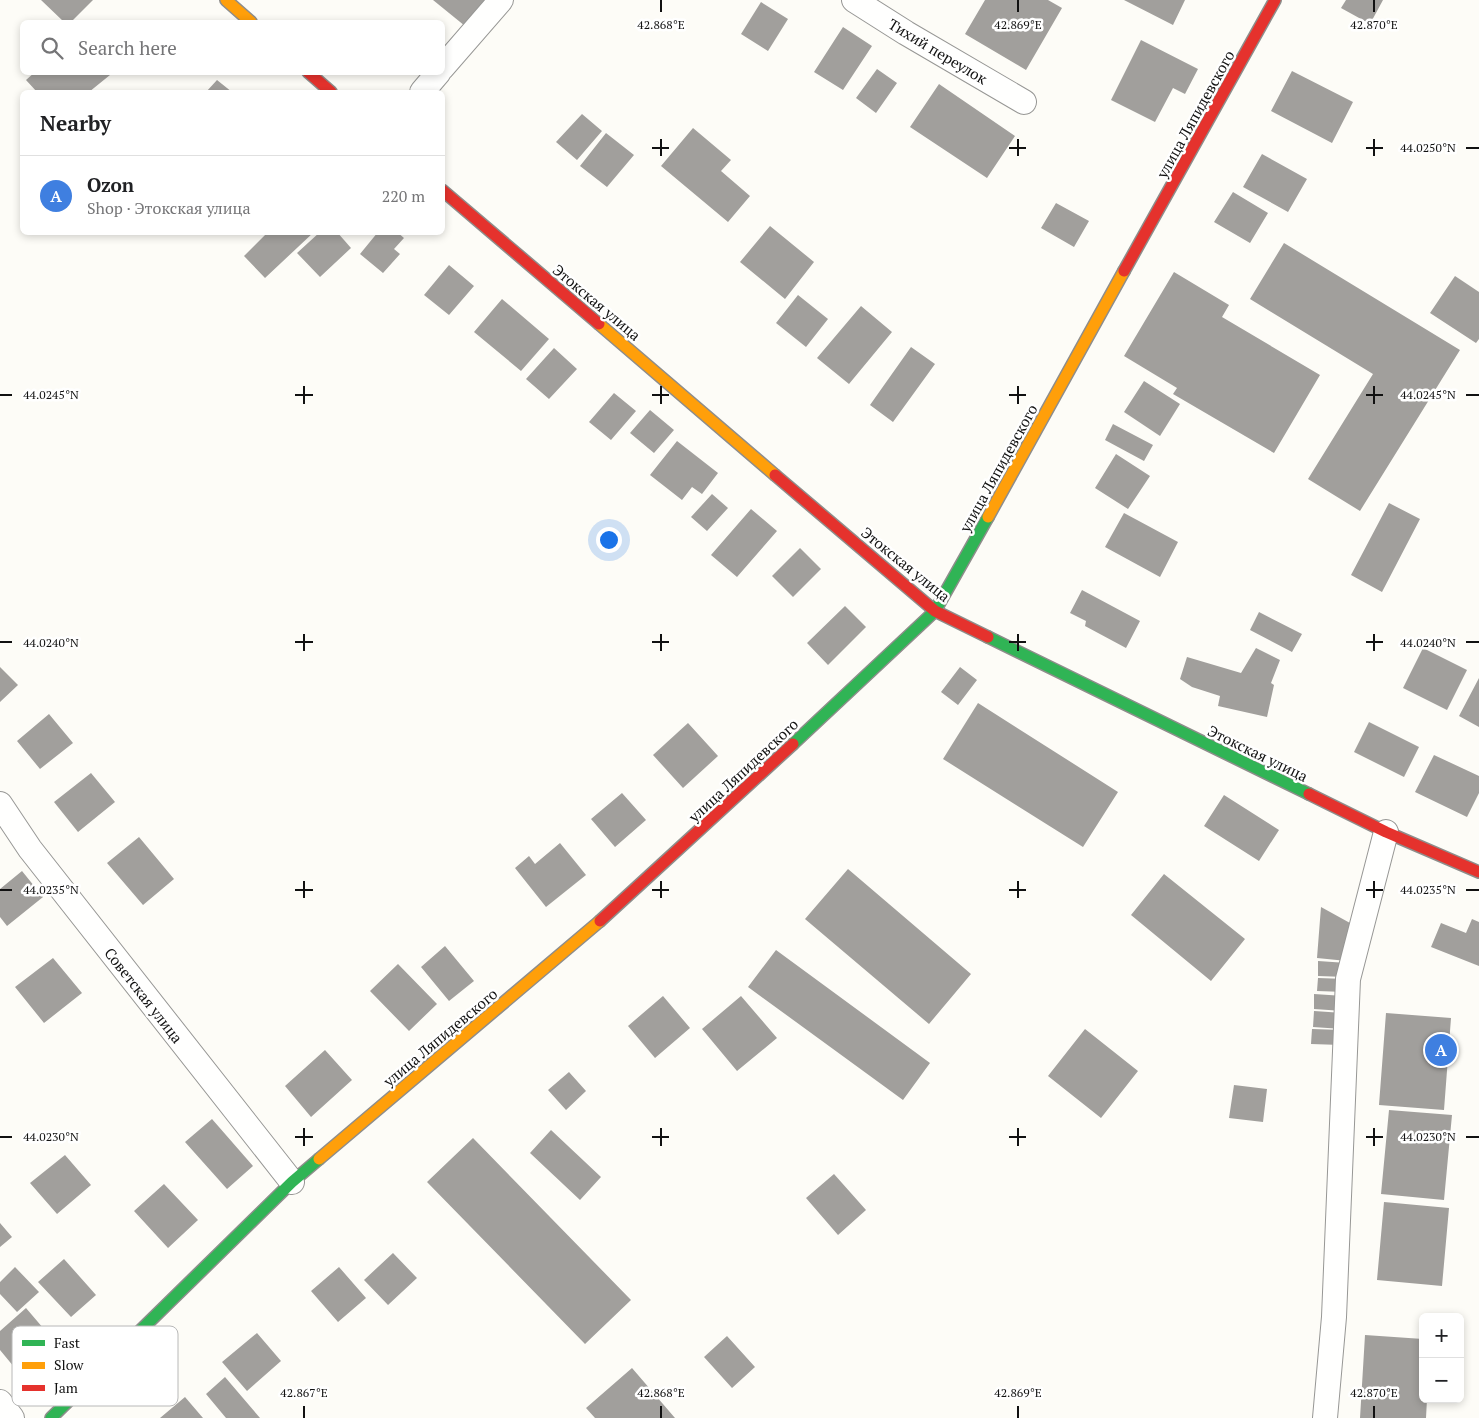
<!DOCTYPE html>
<meta charset="utf-8">
<style>
:root{--surface:#fff;--page:#f2f2f2;--text:#202124;--muted:#757577;--line:#e0e0e0;--accent:#646362}
body{margin:0;font-family:"PT Serif",serif;background:var(--page);color:var(--text)}
.controls{position:absolute;right:15px;bottom:15px;display:grid;overflow:hidden;border-radius:8px;box-shadow:0 2px 8px #0003}
.controls button{width:45px;height:45px;display:grid;place-items:center;padding:0;border:0;border-bottom:1px solid var(--line);background:var(--surface);color:var(--text);font:25px sans-serif}
.you{position:absolute;left:608px;top:539px;width:18px;height:18px;margin:-12px;border:4px solid #fff;border-radius:50%;background:#1a73e8;box-shadow:0 0 0 8px #1a73e833}
.badge{display:grid;place-items:center;width:32px;height:32px;border-radius:50%;background:var(--accent);color:#fff;font-size:16px;font-weight:700}
.pin{position:absolute;translate:-50% -50%;border:2px solid #fff;box-shadow:0 1px 5px #0006}
.list{margin:0;padding:0;list-style:none}
h2{display:flex;justify-content:space-between;align-items:center;height:65px;margin:0;padding:0 20px;font-size:21px}
h2 small{font-size:16px;font-weight:400;color:var(--muted)}
.list li{display:grid;grid-template-columns:32px 1fr auto;gap:15px;align-items:center;box-sizing:border-box;height:80px;padding:0 20px;border-top:1px solid var(--line)}
.list b{display:block;font-size:19px;white-space:nowrap}
.list p{margin:0;font-size:16px;white-space:nowrap;color:var(--muted)}
.list em{font-size:16px;font-style:normal;color:var(--muted)}
.icon{flex:none;width:28px;height:28px;fill:none;stroke:currentColor;stroke-width:2;stroke-linecap:round;stroke-linejoin:round}
.map{position:relative;flex:none;width:1479px;height:1418px;overflow:hidden}
.search{position:absolute;background:var(--surface);box-shadow:0 2px 8px #0003;left:20px;top:20px;width:425px;height:55px;display:flex;align-items:center;gap:12px;box-sizing:border-box;padding:0 18px;border-radius:8px;color:var(--muted);font-size:19px}
.panel{position:absolute;background:var(--surface);box-shadow:0 2px 8px #0003;left:20px;top:90px;width:425px;height:145px;border-radius:8px}
.map>svg:first-child{display:block}
.building{fill:#a19f9c}
.lines{fill:none;stroke-linecap:round;stroke-linejoin:round}
.street-casing{stroke:#979795;stroke-width:26}
.fast-casing{stroke:#8e8d8b;stroke-width:14}
.slow-casing{stroke:#8e8d8b;stroke-width:14}
.jam-casing{stroke:#8e8d8b;stroke-width:14}
.street{stroke:#fffffe;stroke-width:24}
.fast{stroke:#30b455;stroke-width:11}
.slow{stroke:#ff9f0a;stroke-width:11}
.jam{stroke:#e5322d;stroke-width:11}
.ticks{fill:none;stroke:#111;stroke-width:2}
.labels{text-anchor:middle;dominant-baseline:central;stroke-width:5;stroke-linejoin:round;paint-order:stroke}
.street-label{font-size:15px;fill:#111;stroke:#fff}
.key{fill:#fff;stroke:#b8b8b8;stroke-width:1}
.key-label{font-size:14px;fill:#111}
.ticks-label{font-size:12px;text-anchor:middle;fill:#111;stroke:#fff;stroke-width:5;stroke-linejoin:round;paint-order:stroke}
</style>
<div class="map">
<svg width="1479" height="1418" viewBox="0 0 1479 1418">
<rect width="100%" height="100%" fill="#fdfcf7"/>
<!-- building -->
<path class="building" d="M41,0H93L71,22H64Z
M433,0H487L465,26Z
M985,0H1048L1062,8L1026,70L965,34Z
M1124,0H1185L1173,25Z
M1346,0H1383L1370,24L1341,8Z
M761,2L788,19L768,51L741,34Z
M843,27L872,46L843,90L814,72Z
M1141,40L1198,69L1185,94L1173,88L1155,122L1111,100Z
M877,69L897,83L876,113L856,98Z
M1292,71L1353,102L1332,143L1271,111Z
M35,72H108L110,75L89,92H37L26,80Z
M217,80L232,92H206Z
M939,84L1015,136L987,178L910,127Z
M582,114L602,131L577,160L556,142Z
M693,128L731,160L721,171L750,196L728,222L661,166Z
M606,133L634,155L607,187L580,166Z
M1262,154L1307,179L1288,212L1243,187Z
M1233,192L1268,213L1250,243L1214,222Z
M1056,203L1089,221L1074,247L1041,228Z
M770,226L814,262L785,299L740,262Z
M268,232H314L265,278L244,256Z
M320,232H337L351,248L320,277L297,253Z
M378,232H397L404,238L394,249L400,254L383,273L360,254Z
M1284,243L1460,350L1360,511L1308,479L1373,374L1250,299Z
M449,265L474,286L449,315L424,295Z
M1174,272L1229,305L1222,317L1320,375L1274,453L1173,394L1177,388L1124,356Z
M1455,276L1479,292V339L1476,343L1430,313Z
M798,295L828,319L806,347L776,323Z
M502,299L549,339L521,371L474,332Z
M861,306L892,332L849,384L817,358Z
M911,347L935,364L893,422L870,405Z
M554,348L577,369L549,399L526,379Z
M1144,381L1180,404L1160,436L1124,412Z
M614,393L636,411L611,440L589,422Z
M650,410L674,430L654,453L630,433Z
M1113,424L1153,445L1144,461L1105,440Z
M677,441L718,473L702,494L692,487L682,500L650,475Z
M1116,454L1150,476L1128,509L1095,488Z
M712,494L728,508L707,531L691,517Z
M1389,503L1420,519L1382,592L1351,575Z
M751,509L777,531L737,577L711,555Z
M1124,513L1178,542L1160,577L1105,547Z
M800,548L821,569L793,597L772,576Z
M1082,590L1140,621L1126,648L1085,626L1086,621L1070,613Z
M845,606L866,627L828,665L807,643Z
M1259,612L1302,634L1292,652L1250,630Z
M1256,648L1280,660L1271,683L1274,685L1267,717L1218,706L1220,696L1192,687L1180,679L1187,657L1241,673Z
M1423,648L1467,670L1447,710L1403,688Z
M0,667L18,685L0,702Z
M960,667L977,680L958,705L941,692Z
M1479,678V727L1459,716Z
M978,703L1118,792L1083,847L943,759Z
M49,714L73,743L40,769L17,741Z
M1369,722L1419,747L1404,777L1354,752Z
M688,723L718,756L683,788L653,755Z
M1434,755L1479,776V793L1467,817L1415,792Z
M91,773L115,802L78,832L54,802Z
M622,793L646,820L615,847L591,819Z
M1224,795L1279,830L1259,861L1204,826Z
M139,837L174,879L143,905L107,863Z
M560,843L586,875L546,907L515,868L529,856L535,864Z
M848,869L971,974L929,1024L805,919Z
M22,871L43,897L7,926L0,917V889Z
M1164,874L1245,939L1211,981L1131,915Z
M1321,907L1350,923L1347,961L1317,958Z
M1472,919L1479,922V966L1431,947L1441,923L1466,933Z
M445,946L474,981L449,1001L421,967Z
M776,950L930,1063L903,1100L748,987Z
M53,958L82,993L44,1023L15,987Z
M1318,961L1347,963L1346,977L1318,976Z
M398,964L437,1004L409,1031L370,991Z
M1318,978L1346,979L1345,992L1317,991Z
M1314,994L1344,996L1343,1011L1314,1009Z
M663,996L690,1028L655,1058L628,1026Z
M741,996L777,1038L737,1071L702,1029Z
M1314,1011L1343,1013L1342,1029L1313,1027Z
M1386,1013L1451,1018L1444,1110L1379,1105Z
M1085,1029L1138,1071L1101,1118L1048,1076Z
M1312,1029L1342,1030L1341,1045L1311,1044Z
M325,1050L352,1080L311,1117L285,1086Z
M569,1072L586,1091L566,1110L548,1090Z
M1234,1085L1267,1089L1263,1122L1229,1118Z
M1389,1110L1452,1115L1444,1200L1381,1194Z
M212,1119L253,1166L227,1189L185,1142Z
M551,1130L601,1177L580,1200L530,1153Z
M473,1138L631,1300L585,1344L427,1182Z
M65,1155L91,1185L57,1214L30,1183Z
M834,1174L866,1210L838,1235L806,1198Z
M164,1184L198,1220L168,1248L134,1211Z
M1384,1202L1449,1208L1442,1286L1377,1280Z
M0,1223L12,1237L0,1247Z
M393,1253L417,1278L388,1305L364,1280Z
M64,1259L96,1295L71,1317L38,1282Z
M15,1267L39,1292L17,1312L0,1294V1282Z
M339,1267L366,1298L338,1322L311,1291Z
M26,1308L55,1342L19,1373L0,1350V1331Z
M257,1333L281,1361L247,1391L222,1362Z
M1365,1335L1423,1339V1399H1427L1426,1418H1360Z
M727,1336L755,1367L732,1388L704,1357Z
M632,1368L675,1418H595L586,1408Z
M225,1377L260,1418H226L206,1394Z
M185,1397L203,1418H160Z"/>
<g class="lines">
<!-- street casing -->
<g class="street-casing">
<path id="street" d="M854,0L906,33L1024,102
M442,68L501,0
M422,92L439,72
M0,804L30,849L292,1182
M0,1402L12,1418
M1325,1418L1334,1317L1348,979L1386,832"/>
</g>
<!-- fast casing -->
<g class="fast-casing">
<path id="fast" d="M988,637L1309,794
M793,744L935,611L988,517
M51,1418L292,1182L319,1159"/>
</g>
<!-- slow casing -->
<g class="slow-casing">
<path id="slow" d="M226,0L251,22
M599,324L775,475
M988,517L1124,271
M319,1159L600,921"/>
</g>
<!-- jam casing -->
<g class="jam-casing">
<path id="jam" d="M308,72L331,92
M442,190L599,324
M1124,271L1275,0
M775,475L935,611L988,637
M1309,794L1386,832L1479,872
M600,921L793,744"/>
</g>
<!-- street -->
<use href="#street" class="street"/>
<!-- fast -->
<use href="#fast" class="fast"/>
<!-- slow -->
<use href="#slow" class="slow"/>
<!-- jam -->
<use href="#jam" class="jam"/>
</g>
<!-- ticks -->
<path class="ticks" d="M661,0V12M1018,0V12M1374,0V12M661,139V156M1018,139V156M1374,139V156M652,148H669M1009,148H1026M1366,148H1383M1466,148H1479M304,386V404M661,386V404M1018,386V404M1374,386V404M0,395H12M295,395H313M652,395H669M1009,395H1026M1366,395H1383M1466,395H1479M304,634V651M661,634V651M1018,634V651M1374,634V651M0,642H12M295,642H313M652,642H669M1009,642H1026M1366,642H1383M1466,642H1479M304,881V898M661,881V898M1018,881V898M1374,881V898M0,890H12M295,890H313M652,890H669M1009,890H1026M1366,890H1383M1466,890H1479M304,1128V1146M661,1128V1146M1018,1128V1146M1374,1128V1146M0,1137H12M295,1137H313M652,1137H669M1009,1137H1026M1366,1137H1383M1466,1137H1479M304,1406V1418M661,1406V1418M1018,1406V1418M1374,1406V1418"/>
<g class="labels">
<!-- street labels -->
<g class="street-label">
<text transform="translate(938 51) rotate(31)">Тихий переулок</text>
<text transform="translate(1195 114) rotate(-61)">улица Ляпидевского</text>
<text transform="translate(597 302) rotate(40)">Этокская улица</text>
<text transform="translate(998 468) rotate(-61)">улица Ляпидевского</text>
<text transform="translate(906 564) rotate(39)">Этокская улица</text>
<text transform="translate(1258 753) rotate(26)">Этокская улица</text>
<text transform="translate(743 770) rotate(-43)">улица Ляпидевского</text>
<text transform="translate(144 995) rotate(52)">Советская улица</text>
<text transform="translate(440 1037) rotate(-40)">улица Ляпидевского</text>
</g>
</g>
<!-- legend -->
<rect x="12" y="1326" width="166" height="80" rx="8" class="key"/>
<rect x="22" y="1340" width="23" height="6" fill="#30b455"/>
<rect x="22" y="1362" width="23" height="7" fill="#ff9f0a"/>
<rect x="22" y="1385" width="23" height="6" fill="#e5322d"/>
<g class="key-label">
<text x="54" y="1348">Fast</text>
<text x="54" y="1370">Slow</text>
<text x="54" y="1393">Jam</text>
</g>
<g class="ticks-label">
<text x="661" y="29">42.868°E</text>
<text x="1018" y="29">42.869°E</text>
<text x="1374" y="29">42.870°E</text>
<text x="1428" y="152">44.0250°N</text>
<text x="51" y="399">44.0245°N</text>
<text x="1428" y="399">44.0245°N</text>
<text x="51" y="647">44.0240°N</text>
<text x="1428" y="647">44.0240°N</text>
<text x="51" y="894">44.0235°N</text>
<text x="1428" y="894">44.0235°N</text>
<text x="51" y="1141">44.0230°N</text>
<text x="1428" y="1141">44.0230°N</text>
<text x="304" y="1397">42.867°E</text>
<text x="661" y="1397">42.868°E</text>
<text x="1018" y="1397">42.869°E</text>
<text x="1374" y="1397">42.870°E</text>
</g>
</svg>
<div class="controls">
<button>+</button>
<button>−</button>
</div>
<div class="you"></div>
<div class="pin badge" style="left:1441px;top:1050px;background:#3f7fe0">A</div>
<div class="search"><svg class="icon" aria-label="search" viewBox="0 0 24 24"><circle cx="10" cy="10" r="6"/><path d="M15 15l6 6"/></svg>Search here</div>
<section class="panel">
<h2>Nearby<small></small></h2>
<ul class="list">
<li><span class="badge" style="background:#3f7fe0">A</span><div><b>Ozon</b><p>Shop · Этокская улица</p></div><em>220 m</em></li>
</ul>
</section>
</div>
